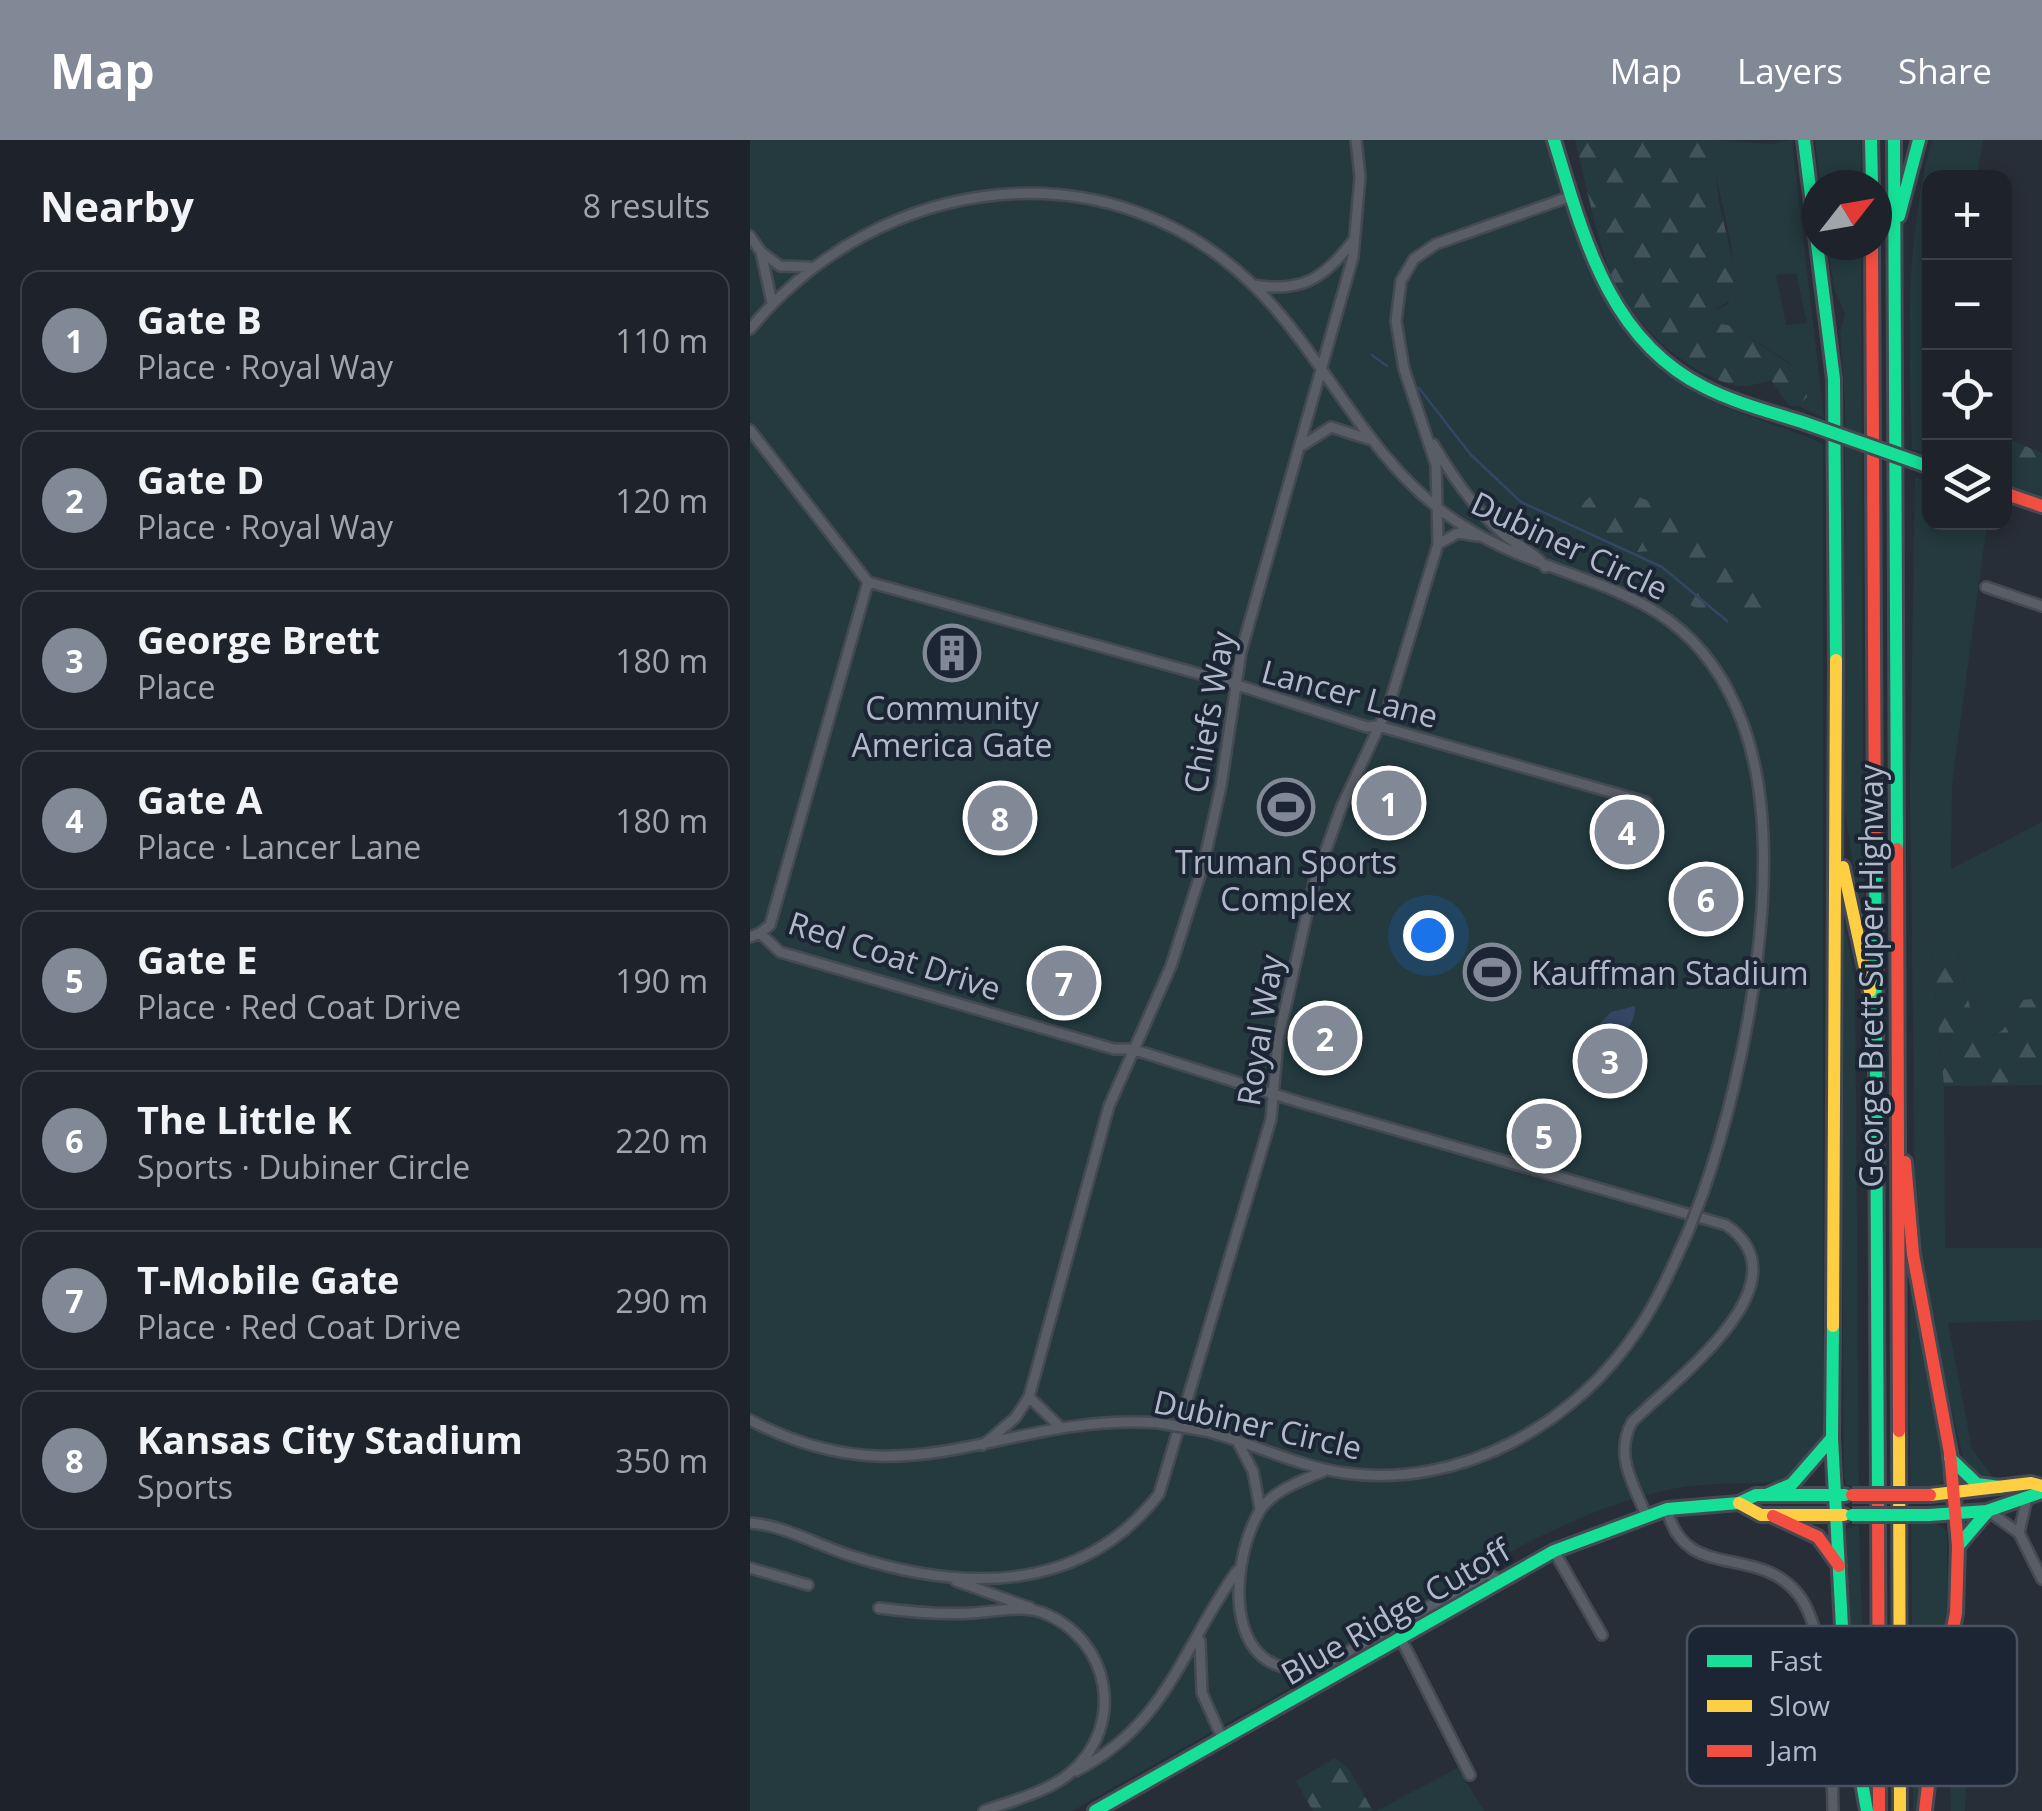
<!DOCTYPE html>
<meta charset="utf-8">
<style>
:root{--surface:#1e222a;--page:#2b2f36;--text:#f1f3f6;--muted:#a1a4a8;--line:#3c3f47;--accent:#818997}
body{margin:0;font-family:"Open Sans",sans-serif;background:var(--page);color:var(--text)}
.controls{position:absolute;right:30px;top:30px;display:grid;overflow:hidden;border-radius:20px;box-shadow:0 5px 15px #0003}
.controls button{width:90px;height:90px;display:grid;place-items:center;padding:0;border:0;border-bottom:2px solid var(--line);background:var(--surface);color:var(--text);font:50px sans-serif}
.compass{position:absolute;left:1052px;top:30px;width:90px;height:90px;border-radius:50%;background:var(--surface);box-shadow:0 5px 15px #0003;rotate:59deg}
.you{position:absolute;left:678px;top:795px;width:35px;height:35px;margin:-25px;border:8px solid #fff;border-radius:50%;background:#1a73e8;box-shadow:0 0 0 15px #1a73e833}
.badge{display:grid;place-items:center;width:65px;height:65px;border-radius:50%;background:var(--accent);color:#fff;font-size:32px;font-weight:700}
.pin{position:absolute;translate:-50% -50%;border:5px solid #fff;box-shadow:0 2px 10px #0006}
.list{margin:0;padding:0;list-style:none}
h2{display:flex;justify-content:space-between;align-items:center;height:130px;margin:0;padding:0 40px;font-size:42px}
h2 small{font-size:32px;font-weight:400;color:var(--muted)}
.list li{display:grid;grid-template-columns:65px 1fr auto;gap:30px;align-items:center;box-sizing:border-box;height:140px;margin:0 20px 20px;padding:0 20px;border:2px solid var(--line);border-radius:20px}
.list b{display:block;font-size:38px;white-space:nowrap}
.list p{margin:0;font-size:32px;white-space:nowrap;color:var(--muted)}
.list em{font-size:32px;font-style:normal;color:var(--muted)}
.icon{flex:none;width:55px;height:55px;fill:none;stroke:currentColor;stroke-width:2;stroke-linecap:round;stroke-linejoin:round}
.map{position:relative;flex:none;width:1292px;height:1671px;overflow:hidden}
header{display:flex;align-items:center;gap:60px;box-sizing:border-box;height:140px;padding:0 50px;background:var(--accent);color:#fff}
header strong{font-size:48px}
nav{display:flex;gap:55px;margin-inline-start:auto;font-size:35px}
main{display:flex}
aside{flex:1;background:var(--surface)}
.map>svg:first-child{display:block}
.green{fill:#243a3f;fill-rule:evenodd}
.forest{fill:url(#forest-firs)}
.water{fill:#334664}
.lines{fill:none;stroke-linecap:round;stroke-linejoin:round}
.stream{stroke:#334664;stroke-width:2.5}
.street-casing{stroke:#454951;stroke-width:14}
.fast-casing{stroke:#454951;stroke-width:18}
.slow-casing{stroke:#454951;stroke-width:18}
.jam-casing{stroke:#454951;stroke-width:18}
.street{stroke:#585d66;stroke-width:9}
.fast{stroke:#16e098;stroke-width:12}
.slow{stroke:#ffcf43;stroke-width:12}
.jam{stroke:#f24e42;stroke-width:12}
.street-bridge-casing{stroke:#454951;stroke-width:14;stroke-linecap:butt}
.fast-bridge-casing{stroke:#454951;stroke-width:18;stroke-linecap:butt}
.jam-bridge-casing{stroke:#454951;stroke-width:18;stroke-linecap:butt}
.street-bridge{stroke:#585d66;stroke-width:9}
.fast-bridge{stroke:#16e098;stroke-width:12}
.jam-bridge{stroke:#f24e42;stroke-width:12}
.labels{text-anchor:middle;dominant-baseline:central;stroke-width:8;stroke-linejoin:round;paint-order:stroke}
.street-label{font-size:32px;fill:#b1baca;stroke:#1b2534}
.poi-label{font-size:32px;fill:#b1baca;stroke:#1b2534}
.key{fill:#1b2534;stroke:#485261;stroke-width:2.5}
.key-label{font-size:28px;fill:#b1baca}
</style>
<header>
<strong>Map</strong>
<nav><a>Map</a><a>Layers</a><a>Share</a></nav>
</header>
<main>
<aside>
<h2>Nearby<small>8 results</small></h2>
<ul class="list">
<li><span class="badge">1</span><div><b>Gate B</b><p>Place · Royal Way</p></div><em>110 m</em></li>
<li><span class="badge">2</span><div><b>Gate D</b><p>Place · Royal Way</p></div><em>120 m</em></li>
<li><span class="badge">3</span><div><b>George Brett</b><p>Place</p></div><em>180 m</em></li>
<li><span class="badge">4</span><div><b>Gate A</b><p>Place · Lancer Lane</p></div><em>180 m</em></li>
<li><span class="badge">5</span><div><b>Gate E</b><p>Place · Red Coat Drive</p></div><em>190 m</em></li>
<li><span class="badge">6</span><div><b>The Little K</b><p>Sports · Dubiner Circle</p></div><em>220 m</em></li>
<li><span class="badge">7</span><div><b>T-Mobile Gate</b><p>Place · Red Coat Drive</p></div><em>290 m</em></li>
<li><span class="badge">8</span><div><b>Kansas City Stadium</b><p>Sports</p></div><em>350 m</em></li>
</ul>
</aside>
<div class="map">
<svg width="1292" height="1671" viewBox="0 0 1292 1671">
<defs>
<pattern id="forest-firs" width="22" height="20" patternUnits="userSpaceOnUse" patternTransform="scale(2.5)"><rect width="22" height="20" fill="#243a3f"/><path d="M5 1l3.5 6h-7zM16 11l3.5 6h-7z" fill="#415459"/></pattern>
</defs>
<rect width="100%" height="100%" fill="#282e38"/>
<!-- green -->
<path class="green" d="M0,0H796C827,99 851,204 951,256C990,276 1034,286 1073,304V1304L1045,1334L1030,1342C995,1344 956,1342 922,1349C805,1372 681,1459 577,1518L555,1539L322,1671H0Z
M962,0L1021,4L1042,0L1074,278L1048,266L1057,257L1040,223L983,186L964,183L955,175L978,164C995,113 963,54 962,0ZM1046,133L1057,183L1036,185L1026,135Z
M1065,0H1111V45H1070Z
M1182,0H1233L1227,37L1180,38L1179,316L1162,309C1159,204 1154,103 1182,0Z
M1077,105H1111L1114,795L1094,666L1095,262L1090,192L1095,174L1085,151Z
M1165,337L1179,342L1180,382L1237,383L1202,645L1201,729L1292,682V858L1271,860L1253,890L1228,904L1204,794L1180,799L1194,946L1195,1108H1292V1180L1198,1183L1222,1309L1246,1342L1224,1332L1214,1321L1170,1138L1165,1069L1160,643Z
M1090,759L1105,840L1109,1347L1097,1345L1094,1337Z
M1160,1136L1196,1337L1186,1348L1160,1345Z
M1109,1384L1116,1613L1114,1630L1096,1516L1094,1390Z
M1161,1384H1186L1197,1391V1482L1170,1671H1163Z
M1221,1522L1215,1671H1201C1199,1617 1196,1571 1221,1522Z
M708,1628L734,1671H626Z"/>
<!-- forest -->
<path class="forest" d="M825,0H962L969,62L990,153L956,176L964,183L983,186L1057,236V257L1048,266L1039,265L1021,240C1010,243 995,248 984,245C940,235 888,188 867,148C847,107 837,45 825,0Z
M1254,293L1258,299L1292,313V356L1255,344Z
M862,348C925,366 1001,410 1031,469L995,498L960,467L949,469L938,464L927,424L912,410L888,412L830,382C827,360 844,353 862,348Z
M1204,794L1228,904L1253,890L1271,860L1292,858V945L1194,946L1180,799Z
M585,1618L599,1629L623,1671H563L546,1641Z"/>
<!-- water -->
<path class="water" d="M885,866C887,888 858,913 839,927L823,912L861,872Z"/>
<g class="lines">
<!-- stream -->
<path class="stream" d="M622,215L637,226
M669,248L721,315L771,362L912,427L977,481"/>
<!-- street casing -->
<g class="street-casing">
<path id="street" d="M0,96L11,112L22,163
M11,112L30,126L59,127
M503,145C551,153 574,139 603,101
M0,189C130,32 363,0 511,153C577,222 615,313 693,372C807,457 934,425 993,584C1040,713 997,927 953,1053
M0,290L118,442
M683,304C703,337 723,367 752,393C767,406 784,411 795,427
M553,305L581,287L618,299
M688,404L708,393L727,396
M118,442L475,541L617,587L628,586L896,662
M1236,447L1292,466
M10,793L20,785L118,442
M0,797L10,793L30,812L364,909H382L549,962L976,1085C1061,1143 920,1243 882,1282C864,1315 883,1343 896,1375
M0,1280C160,1365 251,1272 409,1283
M310,1287L279,1257L359,966L421,826L453,726L471,646L491,512L603,117L610,37L606,0
M455,1291C503,1303 546,1326 595,1333C711,1349 826,1284 889,1188C909,1158 923,1125 938,1092
M486,1299L503,1331L510,1369
M233,1305L265,1278L279,1257
M574,1331C553,1340 521,1351 509,1372C476,1431 475,1551 574,1525L737,1434L753,1441
M1276,1362L1269,1393L1292,1439
M917,1369C934,1443 1007,1403 1048,1454C1080,1493 1082,1619 1083,1671
M1238,1371L1269,1393
M0,1383C34,1385 69,1406 102,1416C214,1452 332,1454 409,1354L521,979L528,900L564,743L591,668L639,565L688,404L686,325L654,229L646,181L651,141L664,119L686,104L822,56
M804,1411L852,1495
M0,1428L58,1445
M206,1441L281,1468
M129,1468C160,1472 190,1475 222,1473C244,1472 270,1465 291,1472C361,1498 377,1586 319,1634C297,1652 261,1661 234,1671
M450,1501L452,1553L473,1600
M652,1501L720,1635
M326,1631C418,1584 432,1507 487,1431"/>
</g>
<!-- fast casing -->
<g class="fast-casing">
<path id="fast" d="M804,0C833,95 858,199 954,247C985,263 1021,272 1055,283
M1054,0L1084,239L1086,520
M1121,0L1122,45
M1144,0L1147,709
M1149,76L1169,0
M1125,699L1128,1363
M1083,1186L1082,1298L1095,1544L1117,1671
M1200,1318L1227,1344L1250,1347
M1016,1355L1042,1344L1082,1298
M1179,1375L1237,1371L1292,1352
M1208,1406L1238,1371
M345,1671L804,1411L917,1369L989,1363L1006,1355H1095"/>
</g>
<!-- slow casing -->
<g class="slow-casing">
<path id="slow" d="M1093,727L1120,851
M1083,1186L1086,520
M1149,1291L1150,1671
M1180,1355L1281,1343L1292,1346
M989,1363L1011,1375H1094"/>
</g>
<!-- jam casing -->
<g class="jam-casing">
<path id="jam" d="M1122,105L1125,699
M1254,353L1292,366
M1147,709L1149,1291
M1155,1022L1163,1114L1200,1313L1208,1406L1206,1473L1186,1575L1175,1671
M1128,1363L1129,1671
M1023,1376L1068,1397L1089,1426"/>
</g>
<!-- street -->
<use href="#street" class="street"/>
<!-- fast -->
<use href="#fast" class="fast"/>
<!-- slow -->
<use href="#slow" class="slow"/>
<!-- jam -->
<use href="#jam" class="jam"/>
<!-- street-bridge casing -->
<g class="street-bridge-casing">
<path id="street-bridge" d="M938,1092L953,1053
M409,1283L455,1291"/>
</g>
<!-- fast-bridge casing -->
<g class="fast-bridge-casing">
<path id="fast-bridge" d="M1055,283L1180,327
M1102,1375H1179"/>
</g>
<!-- jam-bridge casing -->
<g class="jam-bridge-casing">
<path id="jam-bridge" d="M1102,1355H1180"/>
</g>
<!-- street-bridge -->
<use href="#street-bridge" class="street-bridge"/>
<!-- fast-bridge -->
<use href="#fast-bridge" class="fast-bridge"/>
<!-- jam-bridge -->
<use href="#jam-bridge" class="jam-bridge"/>
</g>
<!-- icons -->
<defs>
<g id="building-ring" transform="scale(2.875)"><circle r="9.5" fill="#1b2534" stroke="#818997" stroke-width="1.5"/><path d="M-4-6H4V6H1V3H-1V6H-4ZM-2.5-4.3h1.7v1.8h-1.7ZM.8-4.3h1.7v1.8H.8ZM-2.5-1h1.7V.8h-1.7ZM.8-1h1.7V.8H.8Z" fill="#818997"/></g>
<g id="stadium-ring" transform="scale(2.875)"><circle r="9.5" fill="#1b2534" stroke="#818997" stroke-width="1.5"/><path d="M0-5a6.5 5 0 1 0 0 10a6.5 5 0 1 0 0-10ZM-3.5-1.8h7v3.6h-7Z" fill="#818997"/></g>
</defs>
<g fill-rule="evenodd">
<use href="#building-ring" x="202" y="513"/>
<use href="#stadium-ring" x="536" y="667"/>
<use href="#stadium-ring" x="742" y="832"/>
</g>
<g class="labels">
<!-- street labels -->
<g class="street-label">
<text transform="translate(820 405) rotate(25)">Dubiner Circle</text>
<text transform="translate(600 553) rotate(15)">Lancer Lane</text>
<text transform="translate(458 572) rotate(-80)">Chiefs Way</text>
<text transform="translate(145 815) rotate(18)">Red Coat Drive</text>
<text transform="translate(1120 836) rotate(-90)">George Brett Super Highway</text>
<text transform="translate(509 890) rotate(-81)">Royal Way</text>
<text transform="translate(508 1284) rotate(13)">Dubiner Circle</text>
<text transform="translate(645 1471) rotate(-30)">Blue Ridge Cutoff</text>
</g>
<!-- poi labels -->
<g class="poi-label">
<text x="202" y="567">Community<tspan x="202" dy="37">America Gate</tspan></text>
<text x="536" y="721">Truman Sports<tspan x="536" dy="37">Complex</tspan></text>
<text x="781" y="832" text-anchor="start">Kauffman Stadium</text>
</g>
</g>
<!-- legend -->
<rect x="937" y="1486" width="330" height="160" rx="15" class="key"/>
<rect x="957" y="1515" width="45" height="12" fill="#16e098"/>
<rect x="957" y="1560" width="45" height="12" fill="#ffcf43"/>
<rect x="957" y="1605" width="45" height="12" fill="#f24e42"/>
<g class="key-label">
<text x="1019" y="1531">Fast</text>
<text x="1019" y="1576">Slow</text>
<text x="1019" y="1621">Jam</text>
</g>
</svg>
<div class="controls">
<button>+</button>
<button>−</button>
<button><svg class="icon" aria-label="locate" viewBox="0 0 24 24"><circle cx="12" cy="12" r="6"/><path d="M12 2v4M12 18v4M2 12h4M18 12h4"/></svg></button>
<button><svg class="icon" aria-label="layers" viewBox="0 0 24 24"><path d="M12 4l9 5-9 5-9-5zM3 14l9 5 9-5"/></svg></button>
</div>
<svg class="compass" viewBox="-18 -18 36 36"><path d="M0-13l5 13h-10z" fill="#e53935"/><path d="M0 13l5-13h-10z" fill="#a1a4a8"/></svg>
<div class="you"></div>
<div class="pin badge" style="left:639px;top:663px">1</div>
<div class="pin badge" style="left:575px;top:898px">2</div>
<div class="pin badge" style="left:860px;top:921px">3</div>
<div class="pin badge" style="left:877px;top:692px">4</div>
<div class="pin badge" style="left:794px;top:996px">5</div>
<div class="pin badge" style="left:956px;top:759px">6</div>
<div class="pin badge" style="left:314px;top:843px">7</div>
<div class="pin badge" style="left:250px;top:678px">8</div>
</div>
</main>
